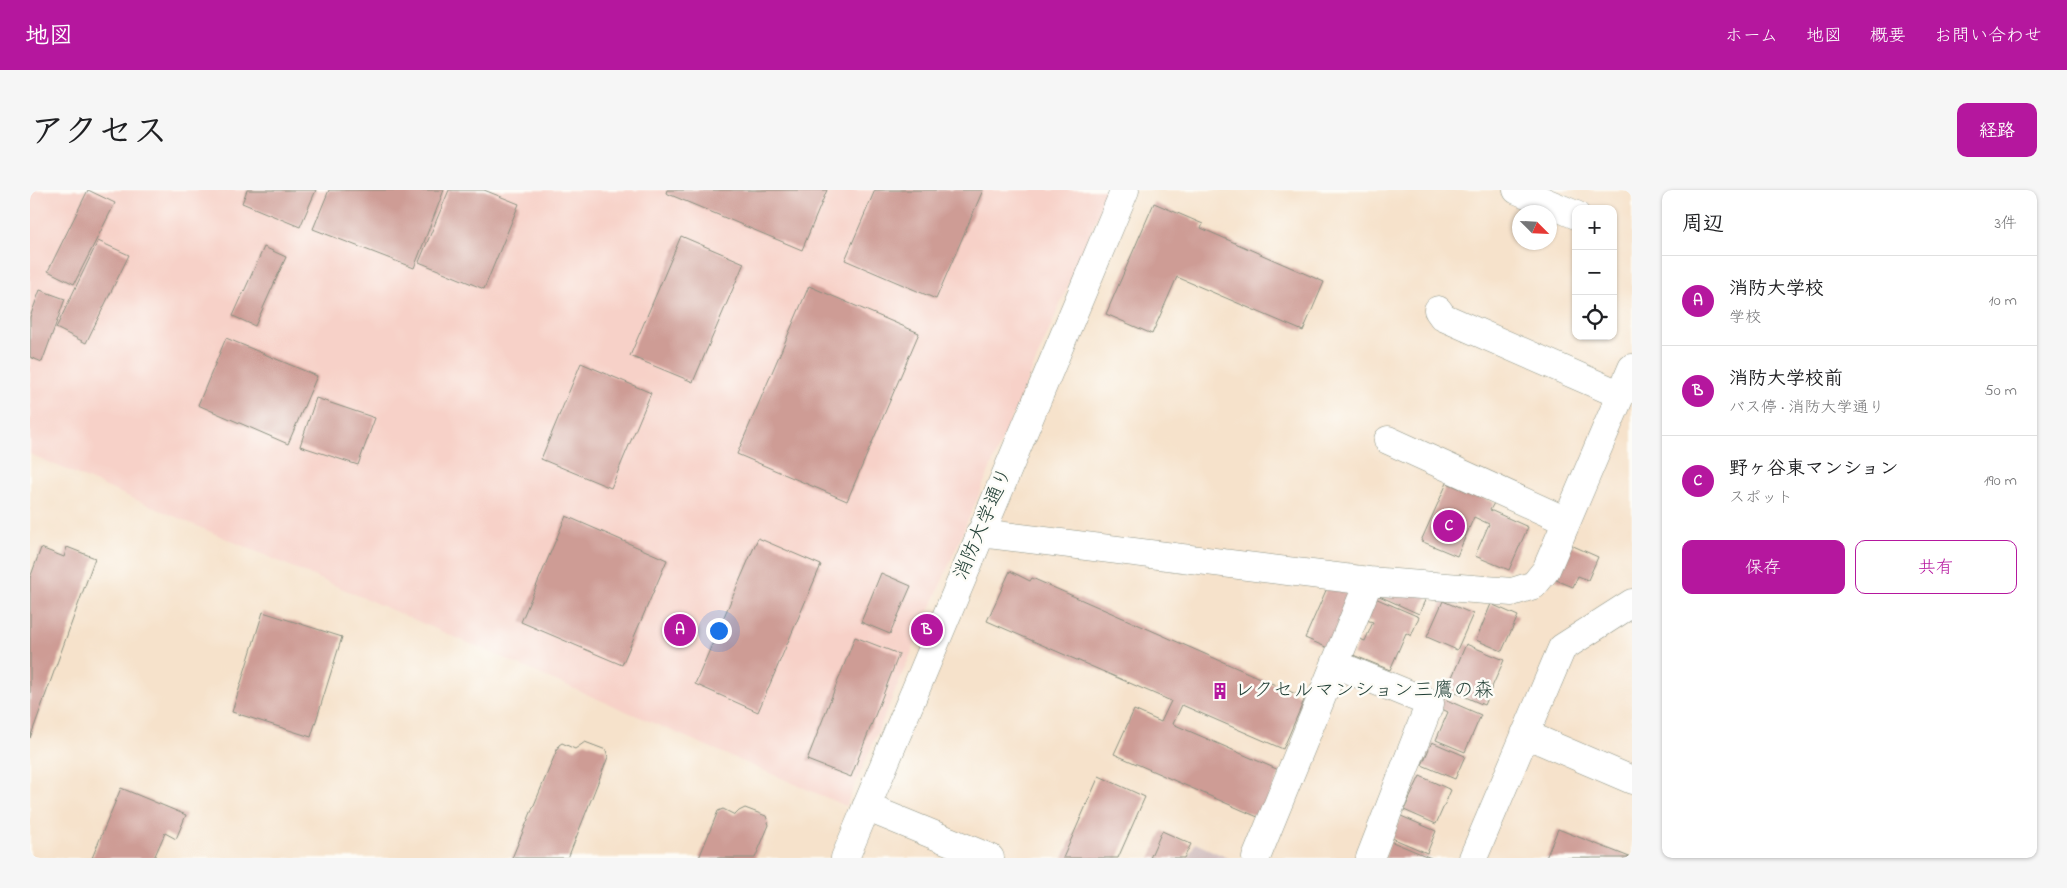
<!DOCTYPE html>
<html lang="ja">
<meta charset="utf-8">
<style>
:root{--surface:#fff;--page:#f6f6f6;--text:#202124;--muted:#757577;--line:#e0e0e0;--accent:#b5179e}
body{margin:0;font-family:"Indie Flower","Klee One",sans-serif;background:var(--page);color:var(--text)}
.controls{position:absolute;right:15px;top:15px;display:grid;overflow:hidden;border-radius:10px;box-shadow:0 1px 4px #0004}
.controls button{width:45px;height:45px;display:grid;place-items:center;padding:0;border:0;border-bottom:1px solid var(--line);background:var(--surface);color:var(--text);font:25px sans-serif}
.compass{position:absolute;left:1482px;top:15px;width:45px;height:45px;border-radius:50%;background:var(--surface);box-shadow:0 1px 4px #0004;rotate:114deg}
.you{position:absolute;left:688px;top:440px;width:18px;height:18px;margin:-12px;border:4px solid #fff;border-radius:50%;background:#1a73e8;box-shadow:0 0 0 8px #1a73e833}
.badge{display:grid;place-items:center;width:32px;height:32px;border-radius:50%;background:var(--accent);color:#fff;font-size:16px;font-weight:700}
.pin{position:absolute;translate:-50% -50%;border:2px solid #fff;box-shadow:0 1px 5px #0006}
.list{margin:0;padding:0;list-style:none}
h2{display:flex;justify-content:space-between;align-items:center;height:65px;margin:0;padding:0 20px;font-size:21px}
h2 small{font-size:16px;font-weight:400;color:var(--muted)}
.list li{display:grid;grid-template-columns:32px 1fr auto;gap:15px;align-items:center;box-sizing:border-box;height:90px;padding:0 20px;border-top:1px solid var(--line)}
.list b{display:block;font-size:19px;white-space:nowrap}
.list p{margin:0;font-size:16px;white-space:nowrap;color:var(--muted)}
.list em{font-size:16px;font-style:normal;color:var(--muted)}
.actions{display:flex;gap:10px;padding:15px 20px}
.actions a{flex:1;padding:11px 0;border:1px solid var(--accent);border-radius:10px;text-align:center;font-size:18px;color:var(--accent)}
.actions .main{background:var(--accent);color:#fff}
.icon{flex:none;width:28px;height:28px;fill:none;stroke:currentColor;stroke-width:2;stroke-linecap:round;stroke-linejoin:round}
.map{position:relative;flex:none;width:1602px;height:668px;overflow:hidden;border-radius:10px}
header{display:flex;align-items:center;gap:30px;box-sizing:border-box;height:70px;padding:0 25px;background:var(--accent);color:#fff}
header strong{font-size:24px}
nav{display:flex;gap:28px;margin-inline-start:auto;font-size:18px}
.intro{display:flex;align-items:center;justify-content:space-between;box-sizing:border-box;height:120px;padding:0 30px}
h1{margin:0;font-size:35px}
.button{padding:12px 22px;border-radius:10px;background:var(--accent);color:#fff;font-size:18px;font-weight:700}
main{display:flex;gap:30px;padding:0 30px}
aside{flex:1;background:var(--surface);border-radius:10px;box-shadow:0 1px 4px #0004}
.map>svg:first-child{display:block}
.built{fill:#f7d1c8}
.industrial{fill:#d2bfc0}
.building{fill:#ce9c95}
.lines{fill:none;stroke-linecap:round;stroke-linejoin:round}
.minor-casing{stroke:#8a9080;stroke-width:29}
.minor{stroke:#fff;stroke-width:28}
.labels{text-anchor:middle;dominant-baseline:central;stroke-width:5;stroke-linejoin:round;paint-order:stroke}
.street-label{font-size:20px;fill:#1f3d34;stroke:#fdfcf7}
.poi-label{font-size:20px;fill:#1f3d34;stroke:#fdfcf7;text-anchor:start}
</style>
<header>
<strong>地図</strong>
<nav><a>ホーム</a><a>地図</a><a>概要</a><a>お問い合わせ</a></nav>
</header>
<div class="intro"><h1>アクセス</h1><a class="button">経路</a></div>
<main>
<div class="map">
<svg width="1602" height="668" viewBox="0 0 1602 668">
<rect width="100%" height="100%" fill="#fdfcf7"/>
<filter id="ink" filterUnits="userSpaceOnUse"><feTurbulence type="fractalNoise" baseFrequency=".02" numOctaves="2"/><feDisplacementMap in="SourceGraphic" scale="10" xChannelSelector="R" yChannelSelector="G"/><feConvolveMatrix kernelMatrix="1 2 1 2 8 2 1 2 1" color-interpolation-filters="sRGB"/></filter>
<filter id="wash" filterUnits="userSpaceOnUse"><feTurbulence type="fractalNoise" baseFrequency=".0096" numOctaves="4" result="noise"/><feDisplacementMap in="SourceGraphic" scale="20" xChannelSelector="R" yChannelSelector="G"/><feGaussianBlur stdDeviation="1.12" result="paint"/><feColorMatrix in="noise" values="0 0 0 0 0 0 0 0 0 0 0 0 0 0 0 0 0 1.4 0 .05"/><feComposite in="paint" operator="in"/></filter>
<g filter="url(#wash)">
<rect width="100%" height="100%" fill="#f6e2cb"/>
<!-- built -->
<path class="built" d="M0,0H1079L816,616L0,264Z"/>
<!-- industrial -->
<path class="industrial" d="M1165,653L1198,668H1158Z"/>
<g id="blocks">
<!-- building -->
<path class="building" d="M58,0L85,13L44,94L18,81Z
M217,0H286L270,37L212,13Z
M299,0H414L384,78L283,39Z
M419,0H454L489,14L454,99L389,72Z
M637,0H797L772,60L636,3Z
M845,0H953L906,109L815,70Z
M1124,13L1173,34L1171,38L1294,92L1273,141L1147,87L1122,144L1076,124Z
M651,46L714,73L663,192L600,166Z
M68,51L99,65L56,153L26,138Z
M234,57L256,67L225,136L203,126Z
M779,96L889,143L817,311L707,264Z
M10,100L35,109L12,172L0,167V127Z
M196,148L287,186L258,254L168,215Z
M551,173L621,203L581,298L511,269Z
M286,208L345,228L328,275L270,256Z
M1417,293L1464,313L1460,320L1498,337L1479,380L1445,366L1459,334L1444,327L1427,366L1391,351Z
M536,326L637,370L592,475L491,432Z
M728,348L791,375L728,522L665,494Z
M1541,355L1568,367L1558,390L1548,386L1543,397L1526,390Z
M37,357L65,368L0,548V388L11,358L34,367Z
M980,381L1000,391L1002,388L1275,508L1253,559L1152,515L1143,534L1251,581L1230,628L1084,564L1104,520L1131,532L1141,511L957,431Z
M851,383L881,396L860,444L831,432Z
M1301,389L1324,399L1298,458L1275,448Z
M1400,399L1389,424L1347,405Z
M1345,408L1389,427L1381,446L1376,443L1360,480L1323,465L1330,449L1335,451L1343,432L1336,430Z
M1413,411L1443,424L1427,460L1397,447Z
M1461,414L1488,426L1472,461L1446,450Z
M233,422L312,447L281,547L202,522Z
M825,447L869,464L821,587L777,570Z
M1436,454L1474,470L1454,515L1417,499Z
M1412,508L1451,525L1435,562L1406,550L1418,522L1408,517Z
M555,552L576,560L578,567L538,668H482L529,555L532,553L545,559Z
M1402,552L1435,566L1425,589L1392,575Z
M1069,586L1115,607L1088,668H1033Z
M1390,586L1421,600L1406,634L1374,620Z
M91,598L156,625L146,649L135,643L124,668H62Z
M715,618L736,626L739,635L725,668H669L688,621L693,619L705,625L709,621Z
M1371,626L1406,641L1397,663L1362,648Z
M1528,639L1602,668H1516Z
M1132,641L1161,654L1154,668H1120Z
M1360,651L1401,668H1355Z"/>
</g>
</g>
<g filter="url(#ink)">
<use href="#blocks" fill-opacity="0" stroke="#8a9080" stroke-width="1"/>
<g class="lines">
<!-- minor casing -->
<g class="minor-casing">
<path id="minor" d="M1487,0L1546,25
M1408,120L1413,127L1591,205
M1358,250L1536,331
M950,343L1339,391L1482,402L1504,395L1516,380L1602,178
M1305,474L1400,513L1340,668
M1495,544L1602,590
M836,617L960,668
M815,668L1095,0
M1226,668L1339,391
M1443,668L1532,458L1602,413"/>
</g>
<!-- minor -->
<use href="#minor" class="minor"/>
</g>
</g>
<!-- icons -->
<defs>
<g id="building-bare" transform="scale(1.35)"><path d="M-4-6H4V6H1V3H-1V6H-4ZM-2.5-4.3h1.7v1.8h-1.7ZM.8-4.3h1.7v1.8H.8ZM-2.5-1h1.7V.8h-1.7ZM.8-1h1.7V.8H.8Z" fill="#b5179e" stroke="#fdfcf7" stroke-width="2.5" paint-order="stroke"/></g>
</defs>
<g fill-rule="evenodd">
<use href="#building-bare" x="1190" y="501"/>
</g>
<g class="labels">
<!-- street labels -->
<g class="street-label">
<text transform="translate(954 334) rotate(-67)">消防大学通り</text>
</g>
<!-- poi labels -->
<g class="poi-label">
<text x="1204" y="501">レクセルマンション三鷹の森</text>
</g>
</g>
</svg>
<div class="controls">
<button>+</button>
<button>−</button>
<button><svg class="icon" aria-label="locate" viewBox="0 0 24 24"><circle cx="12" cy="12" r="6"/><path d="M12 2v4M12 18v4M2 12h4M18 12h4"/></svg></button>
</div>
<svg class="compass" viewBox="-18 -18 36 36"><path d="M0-13l5 13h-10z" fill="#e53935"/><path d="M0 13l5-13h-10z" fill="#757577"/></svg>
<div class="you"></div>
<div class="pin badge" style="left:650px;top:440px">A</div>
<div class="pin badge" style="left:897px;top:440px">B</div>
<div class="pin badge" style="left:1419px;top:336px">C</div>
</div>
<aside>
<h2>周辺<small>3件</small></h2>
<ul class="list">
<li><span class="badge">A</span><div><b>消防大学校</b><p>学校</p></div><em>10 m</em></li>
<li><span class="badge">B</span><div><b>消防大学校前</b><p>バス停 · 消防大学通り</p></div><em>50 m</em></li>
<li><span class="badge">C</span><div><b>野ヶ谷東マンション</b><p>スポット</p></div><em>190 m</em></li>
</ul>
<div class="actions"><a class="main">保存</a><a>共有</a></div>
</aside>
</main>
